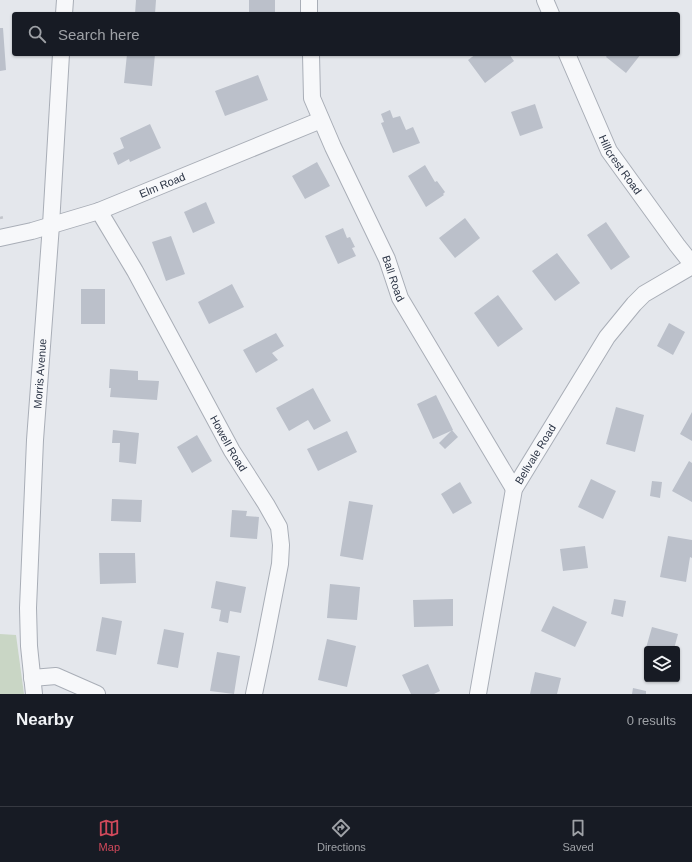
<!DOCTYPE html>
<style>
:root{--surface:#171b24;--page:#20242c;--text:#f1f3f6;--muted:#9ea1a6;--line:#363941;--accent:#d1495b}
body{margin:0;font-family:Arial,sans-serif;background:var(--page);color:var(--text)}
.controls{position:absolute;right:12px;bottom:12px;display:grid;overflow:hidden;border-radius:4px;box-shadow:0 1px 3px #0004}
.controls button{width:36px;height:36px;display:grid;place-items:center;padding:0;border:0;border-bottom:1px solid var(--line);background:var(--surface);color:var(--text);font:20px sans-serif}
.list{margin:0;padding:0;list-style:none}
h2{display:flex;justify-content:space-between;align-items:center;height:52px;margin:0;padding:0 16px;font-size:17px}
h2 small{font-size:13px;font-weight:400;color:var(--muted)}
.icon{flex:none;width:22px;height:22px;fill:none;stroke:currentColor;stroke-width:2;stroke-linecap:round;stroke-linejoin:round}
.map{position:relative;flex:none;width:692px;height:694px;overflow:hidden}
.search{position:absolute;background:var(--surface);box-shadow:0 1px 3px #0004;left:12px;right:12px;top:12px;height:44px;display:flex;align-items:center;gap:10px;box-sizing:border-box;padding:0 14px;border-radius:4px;color:var(--muted);font-size:15px}
.sheet{height:112px;background:var(--surface)}
nav{display:flex;justify-content:space-around;align-items:center;box-sizing:border-box;height:56px;border-top:1px solid var(--line);background:var(--surface);font-size:11px;color:var(--muted)}
nav a{display:grid;justify-items:center;gap:2px}
nav .on{color:var(--accent)}
.map>svg:first-child{display:block}
.green{fill:#c9d6c5}
.building{fill:#bbc0ca}
.lines{fill:none;stroke-linecap:round;stroke-linejoin:round}
.minor-casing{stroke:#a9aeb7;stroke-width:18}
.path{stroke:#c2c5cb;stroke-width:2.5;stroke-dasharray:3 3;stroke-linecap:butt}
.minor{stroke:#f7f8fa;stroke-width:16}
.labels{text-anchor:middle;dominant-baseline:central;stroke-width:4;stroke-linejoin:round;paint-order:stroke}
.street-label{font-size:11px;fill:#2b3445;stroke:#f4f6f9}
</style>
<div class="map">
<svg width="692" height="694" viewBox="0 0 692 694">
<rect width="100%" height="100%" fill="#e4e7ec"/>
<!-- green -->
<path class="green" d="M0,634L16,635L24,694H0Z"/>
<!-- building -->
<path class="building" d="M136,0H156L155,14H135Z
M249,0H275V14H249Z
M0,28H3L6,70L0,71Z
M127,54H155L152,86L124,83Z
M476,54H509L514,61L485,83L468,60Z
M608,54H641L626,73L606,57Z
M258,75L268,100L225,116L215,91Z
M535,104L543,128L520,136L511,112Z
M390,110L393,118L400,116L406,130L413,127L420,143L393,153L381,123L384,122L381,114Z
M150,124L161,148L130,162L129,159L118,165L113,153L124,148L120,138Z
M317,162L330,186L305,199L292,176Z
M425,165L435,182L437,181L445,192L443,194L444,195L426,207L408,176Z
M206,202L215,223L193,233L184,212Z
M465,218L480,238L455,258L439,238Z
M606,222L630,257L611,270L587,235Z
M343,228L347,238L350,237L355,247L352,248L356,256L338,264L325,236Z
M171,236L185,274L166,281L152,242Z
M557,253L580,283L555,301L532,271Z
M232,284L244,307L209,324L198,302Z
M81,289H105V324H81Z
M498,295L523,329L498,347L474,313Z
M669,323L685,332L673,355L657,346Z
M276,333L284,346L272,353L278,360L256,373L243,350Z
M110,369L138,371V380L159,381L157,400L110,397L111,388H109Z
M313,388L331,421L314,430L308,420L289,431L276,408Z
M436,395L453,430L433,439L417,404Z
M616,407L644,415L635,452L606,444Z
M692,412V441L680,434Z
M113,430L139,433L136,464L119,462L120,443H112Z
M452,430L458,437L445,449L439,443Z
M347,431L357,452L318,471L307,449Z
M197,435L212,461L192,473L177,447Z
M689,461L692,463V502L672,491Z
M591,479L616,491L603,519L578,507Z
M652,481L662,482L660,498L650,496Z
M460,482L472,503L453,514L441,494Z
M112,499L142,500L141,522L111,521Z
M349,501L373,505L363,560L340,556Z
M232,510L247,511L246,516L259,517L257,539L230,537Z
M668,536L692,540V558L690,557L686,582L660,577Z
M585,546L588,568L563,571L560,549Z
M99,553H135L136,583L100,584Z
M216,581L246,587L241,613L230,611L228,623L219,621L221,610L211,608Z
M330,584L360,587L357,620L327,618Z
M453,599V626L414,627L413,600Z
M614,599L626,601L623,617L611,614Z
M553,606L587,622L575,647L541,631Z
M102,617L122,621L116,655L96,651Z
M652,627L678,634L674,649H649L646,648Z
M164,629L184,633L178,668L157,664Z
M327,639L356,646L347,687L318,680Z
M217,652L240,656L234,694L210,691Z
M428,664L440,691L434,694H411L402,675Z
M535,672L561,678L557,694H530Z
M633,688L646,691V694H632Z"/>
<g class="lines">
<!-- minor casing -->
<g class="minor-casing">
<g id="minor">
<path d="M309,0V14"/>
<path d="M545,0L551,14"/>
<path d="M64,14L65,0"/>
<path id="s1" d="M311,54L312,98L333,147L387,259L400,298L514,489"/>
<path id="s2" d="M567,54L609,151L677,245L692,264"/>
<path id="s3" d="M99,211L135,271L232,451L266,504L279,527L281,545L280,564L264,646L254,694"/>
<path id="s4" d="M0,238L32,231L99,211L321,120"/>
<path d="M32,678L56,676L97,694"/>
<path id="s5" d="M34,694L29,646L28,608L35,440L51,225L61,54"/>
<path id="s6" d="M478,694L514,489L607,337L634,304L644,294L692,266"/>
</g>
</g>
<!-- path -->
<path class="path" d="M0,218L4,217"/>
<!-- minor -->
<use href="#minor" class="minor"/>
</g>
<g class="labels">
<!-- street labels -->
<g class="street-label">
<text stroke="none"><textPath href="#s2" startOffset="123">Hillcrest Road</textPath></text>
<text stroke="none"><textPath href="#s4" startOffset="171">Elm Road</textPath></text>
<text stroke="none"><textPath href="#s1" startOffset="242">Ball Road</textPath></text>
<text stroke="none"><textPath href="#s5" startOffset="321">Morris Avenue</textPath></text>
<text stroke="none"><textPath href="#s3" startOffset="266">Howell Road</textPath></text>
<text stroke="none"><textPath href="#s6" startOffset="249">Bellvale Road</textPath></text>
</g>
</g>
</svg>
<div class="controls">
<button><svg class="icon" aria-label="layers" viewBox="0 0 24 24"><path d="M12 4l9 5-9 5-9-5zM3 14l9 5 9-5"/></svg></button>
</div>
<div class="search"><svg class="icon" aria-label="search" viewBox="0 0 24 24"><circle cx="10" cy="10" r="6"/><path d="M15 15l6 6"/></svg>Search here</div>
</div>
<section class="sheet">
<h2>Nearby<small>0 results</small></h2>
<ul class="list">
</ul>
</section>
<nav>
<a class="on"><svg class="icon" aria-label="map" viewBox="0 0 24 24"><path d="M3 6l6-2 6 2 6-2v14l-6 2-6-2-6 2zM9 4v14M15 6v14"/></svg>Map</a>
<a><svg class="icon" aria-label="directions" viewBox="0 0 24 24"><path d="M12 3l9 9-9 9-9-9zM9 14v-3h6M13 9l2 2-2 2"/></svg>Directions</a>
<a><svg class="icon" aria-label="saved" viewBox="0 0 24 24"><path d="M7 4h10v16l-5-4-5 4z"/></svg>Saved</a>
</nav>
